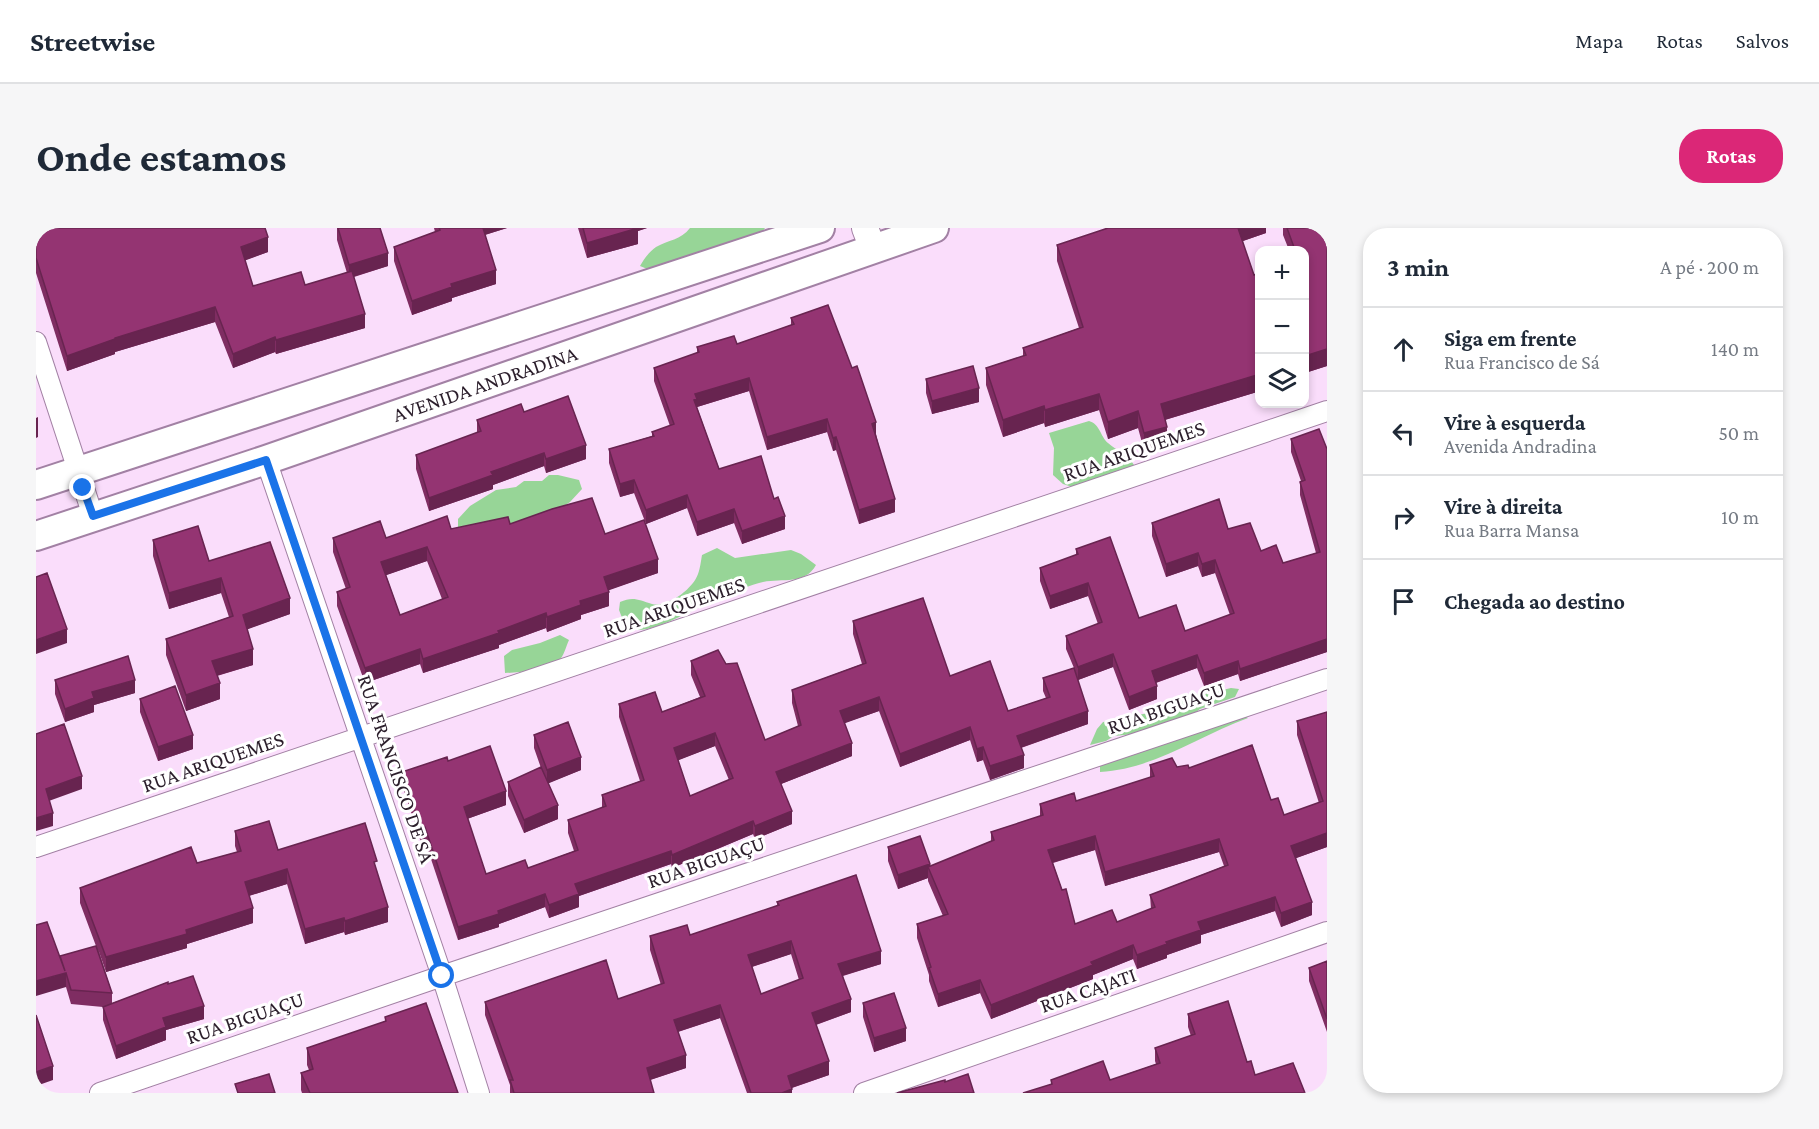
<!DOCTYPE html>
<html lang="pt">
<meta charset="utf-8">
<style>
:root{--surface:#fff;--page:#f6f6f7;--text:#1f2937;--muted:#747a83;--line:#e0e1e3;--accent:#db2777}
body{margin:0;font-family:"Crimson Pro",serif;background:var(--page);color:var(--text)}
.controls{position:absolute;right:18px;top:18px;display:grid;overflow:hidden;border-radius:12px;box-shadow:0 3px 9px #0003}
.controls button{width:54px;height:54px;display:grid;place-items:center;padding:0;border:0;border-bottom:2px solid var(--line);background:var(--surface);color:var(--text);font:30px sans-serif}
.stop{position:absolute;width:18px;height:18px;margin:-14px;border:4px solid #1a73e8;border-radius:50%;background:#fff}
.stop.end{background:#1a73e8;border-color:#fff;box-shadow:0 2px 6px #0008}
.list{margin:0;padding:0;list-style:none}
h2{display:flex;justify-content:space-between;align-items:center;height:78px;margin:0;padding:0 24px;font-size:26px}
h2 small{font-size:20px;font-weight:400;color:var(--muted)}
.list li{display:grid;grid-template-columns:39px 1fr auto;gap:18px;align-items:center;box-sizing:border-box;height:84px;padding:0 24px;border-top:2px solid var(--line)}
.list b{display:block;font-size:22px;white-space:nowrap}
.list p{margin:0;font-size:20px;white-space:nowrap;color:var(--muted)}
.list em{font-size:20px;font-style:normal;color:var(--muted)}
.icon{flex:none;width:33px;height:33px;fill:none;stroke:currentColor;stroke-width:2;stroke-linecap:round;stroke-linejoin:round}
.map{position:relative;flex:none;width:1291px;height:865px;overflow:hidden;border-radius:24px}
header{display:flex;align-items:center;gap:36px;box-sizing:border-box;height:84px;padding:0 30px;background:var(--surface);border-bottom:2px solid var(--line)}
header strong{font-size:28px}
nav{display:flex;gap:33px;margin-inline-start:auto;font-size:21px}
.intro{display:flex;align-items:center;justify-content:space-between;box-sizing:border-box;height:144px;padding:0 36px}
h1{margin:0;font-size:42px}
.button{padding:15px 27px;border-radius:24px;background:var(--accent);color:#fff;font-size:21px;font-weight:700}
main{display:flex;gap:36px;padding:0 36px}
aside{flex:1;background:var(--surface);border-radius:24px;box-shadow:0 3px 9px #0003}
.map>svg:first-child{display:block}
.green{fill:#97d597}
.lines{fill:none;stroke-linecap:round;stroke-linejoin:round}
.minor-casing{stroke:#a281a4;stroke-width:22}
.tertiary-casing{stroke:#a281a4;stroke-width:28}
.secondary-casing{stroke:#a281a4;stroke-width:32}
.minor{stroke:#fff;stroke-width:20}
.tertiary{stroke:#fff;stroke-width:26}
.secondary{stroke:#fff;stroke-width:28}
.wall{fill:#7f2d62;fill-rule:evenodd}
.shaded-wall{fill:#682450}
.building{fill:#943472;stroke:#682450;stroke-width:1.5;fill-rule:evenodd}
.route{stroke:#1a73e8;stroke-width:8}
.labels{text-anchor:middle;dominant-baseline:central;stroke-width:6;stroke-linejoin:round;paint-order:stroke}
.street-label{font-size:21px;fill:#2b1e2b;stroke:#fff}
</style>
<header>
<strong>Streetwise</strong>
<nav><a>Mapa</a><a>Rotas</a><a>Salvos</a></nav>
</header>
<div class="intro"><h1>Onde estamos</h1><a class="button">Rotas</a></div>
<main>
<div class="map">
<svg width="1291" height="865" viewBox="0 0 1291 865">
<rect width="100%" height="100%" fill="#faddfb"/>
<!-- green -->
<path class="green" d="M654,0H729L723,8L621,45L604,38C608,31 613,24 620,19C632,12 645,12 654,0Z
M1053,193C1064,196 1064,208 1072,215C1081,223 1091,225 1098,237L1095,240L1036,259L1027,256L1017,247L1018,220L1013,205Z
M513,247H522L543,252L546,261L534,274L525,280L466,301L422,300V291L434,278L460,262L480,259L488,253H506Z
M681,320L699,330L755,322L765,326L780,337C769,357 747,350 727,354C714,357 700,363 688,368C663,376 614,411 590,400L583,382L584,374C597,368 603,372 616,376C631,380 657,361 662,346C664,341 665,333 666,327Z
M524,407L533,412C530,418 528,429 522,433C511,441 482,445 469,445L468,428L476,422L504,415Z
M1195,460L1203,461L1199,469L1164,481L1155,488L1124,497L1117,502L1098,506L1078,508L1070,513L1054,517L1061,501L1067,494L1112,485L1149,467L1169,466Z
M1204,485L1212,490C1163,508 1118,541 1064,544V531Z"/>
<g class="lines">
<!-- minor casing -->
<g class="minor-casing">
<path id="minor" d="M0,114L57,288
M230,232L406,748L443,865
M0,619L1291,183
M64,865L406,748L1291,451
M828,865L1291,704"/>
</g>
<!-- tertiary casing -->
<g class="tertiary-casing">
<path id="tertiary" d="M829,0L837,21"/>
</g>
<!-- secondary casing -->
<g class="secondary-casing">
<path id="secondary" d="M0,257L784,0
M0,308L230,232L898,0"/>
</g>
<!-- minor -->
<use href="#minor" class="minor"/>
<!-- tertiary -->
<use href="#tertiary" class="tertiary"/>
<!-- secondary -->
<use href="#secondary" class="secondary"/>
</g>
<!-- wall -->
<path class="wall" d="M0,0L232,24L209,32L217,58L269,57L311,45L301,12V0H344L352,38L318,49L329,100L240,126L239,124L197,140L179,94L79,124V126L31,143L0,45Z
M398,0H471L449,7L460,56L416,70V73L376,87L358,33V19L399,4Z
M542,0H611L602,3V16L551,30Z
M1230,0V5L1207,13L1221,164L1129,192L1131,215L1108,222L1102,200L1072,211L1063,182L1009,199L1008,195L967,209L950,157V140L987,128V120L1043,100L1021,33V17Z
M1247,0H1291V138L1269,145V22H1253L1247,7Z
M755,90L840,206L859,284L823,296L800,222L797,223L791,204L731,222L713,163L661,179L683,241L738,271L749,301L706,316L698,295L661,308L651,280L610,296L598,265L584,269L573,235V221L616,208V204L634,198L618,153V140L661,125V119L701,116L755,97Z
M890,151L943,174L896,186L890,165Z
M488,184L550,231L510,245L508,238L457,257V261L393,283L380,241V227L441,205V192Z
M1255,211L1291,221V424L1204,453L1202,446L1168,458L1161,440L1120,455L1121,471L1093,482L1077,439L1042,452L1052,496L985,520L988,540L954,552L947,532L941,534L934,512L864,539L843,483L808,495L816,528L745,556L756,596L719,611L717,606L636,640L635,636L543,668V679L513,690L509,679L463,696V699L422,712L389,613L385,614L366,557V544L412,533L470,577L431,591L450,646L492,640L538,623L532,605V592L566,580V567L604,553L583,489V476L626,484L664,469L655,447V433L729,512L762,498L756,475V462L826,436L817,406V393L914,448L972,483L1010,470L1007,463V450L1038,440L1030,421V408L1062,396L1052,368L1014,381L1004,353V340L1040,327V321L1103,390L1149,403L1194,387L1179,345L1166,349L1162,338L1130,349L1116,308V295L1192,301L1225,323L1247,335L1280,325L1264,267V254L1265,253L1255,224ZM679,518L693,552L654,568L642,532Z
M474,296L569,306L622,345L572,362L573,378L545,387V391L511,404L510,400L463,417V420L387,445L384,436L329,455L301,378V364L310,361L297,324V310H350L415,301ZM391,333L406,371L364,387L350,347Z
M117,312L173,333L254,386L211,401L217,437L181,448L184,471L150,483L130,427V411L193,389L185,365L133,381L117,328Z
M19,452L99,465L58,477V484L29,494L19,466Z
M104,471L157,521L122,533L104,484Z
M1291,484V619L1260,630L1276,687L1245,699L1239,683L1165,707V715L1131,727V730L1101,741L1097,731L1057,747V751L955,791L944,765L902,779L893,753V747L881,710V696L907,688L892,653V650L862,661L852,633V619L894,639L955,613V604L1004,588V576L1040,573L1114,550V537L1153,540L1235,572L1248,587L1283,575L1261,507V493ZM1059,622L1069,658L1183,624L1188,638L1114,667L1115,681L1081,694L1039,696L1026,662L1017,635Z
M498,507L545,542L512,555L522,591L488,605L472,568V554L505,540L498,520Z
M199,603L242,622L341,643L352,694L309,707L308,704L269,716L251,656L213,668L217,695L151,716V720L70,744L62,721L76,765V775L132,756L168,791L130,802V812L80,831L67,792V779L35,776L30,759L24,728L60,718L44,675V660L161,635L201,624L199,618Z
M741,674L845,736L807,748L815,784L780,797L793,847L756,860V865H711L684,790L642,804L650,840L614,852L618,865H474V857L449,787V774L582,771L625,757L614,722V708L654,707L741,678ZM755,726L763,752L725,766L716,739Z
M1291,733V804L1273,753V740Z
M827,775L870,813L838,824L827,789Z
M1152,786L1211,834L1219,847L1015,856V852H1074L1120,836L1119,833V820L1155,808L1152,799Z
M349,789L422,865H266L265,862V845L273,842L271,837V820L349,794Z"/>
<!-- shaded-wall -->
<path class="shaded-wall" d="M445,0H471L445,8Z
M599,0H611L602,3V16L551,30V15Z
M1201,0H1230V5L1201,15Z
M232,9V24L205,34V19Z
M352,25V38L313,50V37Z
M460,42V56L416,70V73L376,87V73L415,56Z
M179,79V94L79,124V126L31,143V128L79,110Z
M329,86V100L240,126V112Z
M239,109V124L197,140V126Z
M1291,121V138L1269,145V128Z
M1224,143V160L1221,161V164L1125,193V176Z
M713,150V163L661,179L658,172L659,166Z
M943,160V174L896,186V173Z
M1063,166V182L1009,199V182Z
M1008,178V195L967,209V192Z
M1102,183V200L1072,211V194Z
M2,189V209L0,210V190Z
M791,191V204L731,222V209Z
M840,194V208L836,196Z
M1131,199V215L1108,222V205Z
M800,209V222L797,223V210Z
M550,217V231L510,245V231Z
M508,225V238L457,257V261L393,283V270L455,244Z
M598,252V265L584,269V256Z
M651,267V280L610,296V282Z
M859,271V284L823,296V282Z
M698,281V295L661,308V294Z
M749,288V301L706,316V303Z
M391,319V333L345,349V334Z
M1162,325V338L1130,349V336Z
M622,331V345L568,364V349Z
M1179,332V345L1166,349V336Z
M185,350V365L133,381V365Z
M1052,355V368L1014,381V368Z
M573,364V378L545,387V391L511,404V389L544,373Z
M254,370V386L207,403V387Z
M510,385V400L463,417V420L387,445V431Z
M31,401V415L0,426V412Z
M1291,411V424L1204,453V441Z
M217,421V437L176,449V433Z
M384,421V436L329,455V440Z
M1077,426V439L1042,452V439Z
M1161,427V440L1116,456V443Z
M1202,433V446L1168,458V445Z
M99,452V465L58,477V484L29,494V481L56,464Z
M184,455V471L150,483V467Z
M1121,458V471L1093,482V469Z
M843,469V483L804,497V483Z
M1052,483V496L981,521V508Z
M934,499V512L864,539V526Z
M679,505V518L638,534V520Z
M157,507V521L122,533V519Z
M816,515V528L740,558V544Z
M947,519V532L941,534V521Z
M988,527V540L954,552V538Z
M545,529V542L511,556V542Z
M46,548V561L10,574V561Z
M470,563V577L428,592V579Z
M522,577V591L488,605V592Z
M756,583V596L719,611V598Z
M17,585V598L0,603V590Z
M717,593V606L636,640V627Z
M389,599V613L385,614V601Z
M1291,605V619L1255,632V618Z
M1059,608V622L1012,636V622Z
M1183,611V624L1069,658V644Z
M635,623V636L543,668V679L513,690V677L539,656Z
M894,636V642L892,639V650L862,661V647Z
M251,641V656L209,669V654Z
M509,666V679L463,696V699L422,712V699L462,683Z
M1239,669V683L1165,707V715L1131,727V730L1101,741V727L1130,714L1162,694Z
M1276,674V687L1245,699V685Z
M352,679V694L309,707V693Z
M217,680V695L151,716V720L70,744V729L150,702Z
M308,690V704L269,716V701Z
M755,713V726L712,740V727Z
M1097,717V731L1057,747V751L955,791V777L1055,734Z
M845,723V736L802,749V736Z
M30,745V759L0,768V753Z
M944,752V765L902,779V766Z
M815,771V784L776,798V785Z
M684,777V790L638,805V792Z
M168,778V791L130,802V812L80,831V818L127,790Z
M870,800V813L838,824V810Z
M650,827V840L611,853V840Z
M793,833V847L752,861V848Z
M17,838V852L0,858V844Z
M756,861V865H746Z"/>
<!-- building -->
<path class="building" d="M0,0H229L232,9L205,19L217,58L265,44L269,57L316,43L329,86L240,112L239,109L197,126L179,79L79,110V111L31,128L0,30Z
M302,0H344L352,25L313,37Z
M403,0H447L460,42L415,56L416,59L376,73L358,19L404,2Z
M547,0H602L551,15Z
M1072,0H1202L1218,47L1224,45V143L1220,144L1221,147L1125,176L1131,199L1108,205L1102,183L1072,194L1063,166L1009,182L1008,178L967,192L950,140L990,127L987,120L1047,99L1021,17Z
M1251,0H1291V121L1269,128V22H1259Z
M792,77L816,140L821,138L840,194L836,196L859,271L823,282L800,209L797,210L791,191L731,209L713,150L659,166L661,171L658,172L683,241L725,228L738,271L742,269L749,288L706,303L698,281L661,294L651,267L610,282L598,252L584,256L573,221L618,208L616,204L638,196L618,140L663,124L661,119L698,108L701,116L758,96L755,90Z
M937,138L943,160L896,173L890,151Z
M532,168L550,217L510,231L508,225L455,244L457,247L393,270L380,227L445,203L441,192L485,176L488,184Z
M1283,201L1291,221V411L1204,441L1202,433L1168,445L1161,427L1116,443L1121,458L1093,469L1077,426L1042,439L1030,408L1066,394L1052,355L1014,368L1004,340L1042,326L1040,321L1074,309L1103,390L1140,377L1149,403L1198,385L1179,332L1166,336L1162,325L1130,336L1116,295L1183,271L1192,301L1214,295L1225,323L1240,317L1247,335L1284,324L1264,254L1269,252L1255,211Z
M556,270L569,306L608,292L622,331L568,349L573,364L544,373L545,377L511,389L510,385L462,403L463,405L387,431L384,421L329,440L301,364L314,359L297,310L344,293L350,310L411,288L415,301L472,289L474,296L516,281ZM391,319L412,369L364,387L345,334Z
M162,298L173,333L234,314L254,370L207,387L217,421L176,433L184,455L150,467L130,411L197,388L185,350L133,365L117,312Z
M11,345L31,401L0,412V349Z
M887,370L914,448L954,433L972,483L1014,469L1007,450L1038,440L1052,483L981,508L988,527L954,538L947,519L941,521L934,499L864,526L843,469L804,483L816,515L740,544L756,583L719,598L717,593L636,627L635,623L539,656L543,666L513,677L509,666L462,683L463,686L422,699L389,599L385,601L366,544L411,529L412,533L454,518L470,563L428,579L450,646L489,632L492,640L542,622L532,592L570,578L566,567L608,552L583,476L619,464L626,484L669,468L655,433L682,422L690,436L701,435L729,512L765,497L756,462L830,435L817,393ZM679,505L697,550L654,568L638,520Z
M92,428L99,452L56,464L58,470L29,481L19,452Z
M139,458L157,507L122,519L104,471Z
M1291,484V605L1255,618L1276,674L1245,685L1239,669L1162,694L1165,702L1130,714L1131,716L1101,727L1097,717L1055,734L1057,737L955,777L944,752L902,766L893,740L895,739L881,696L912,686L892,639L958,612L955,604L1007,587L1004,576L1038,565L1040,573L1118,548L1114,537L1136,530L1141,539L1152,537L1153,540L1216,517L1235,572L1242,570L1248,587L1287,573L1261,493ZM1059,608L1069,644L1183,611L1192,637L1114,667L1119,679L1081,694L1076,682L1039,696L1030,661L1026,662L1012,622Z
M532,494L545,529L511,542L498,507Z
M28,496L46,548L10,561L17,585L0,590V506Z
M505,539L522,577L488,592L472,554Z
M233,593L242,622L329,595L341,633L338,634L352,679L309,693L308,690L269,701L251,641L209,654L217,680L150,702L151,706L70,729L44,660L155,619L161,635L205,623L199,603Z
M884,608L894,636L862,647L852,619Z
M820,647L845,723L802,736L815,771L776,785L793,833L752,848L756,861L746,865H715L684,777L638,792L650,827L611,840L618,865H478L474,852H477L449,774L570,732L582,771L628,755L614,708L651,697L654,707L743,677L741,674ZM755,713L767,750L725,766L712,727Z
M11,694L29,743L24,728L60,718L76,765L35,762L30,745L0,753V697Z
M1291,733V791L1273,740Z
M157,748L168,778L127,790L130,799L80,818L67,779L132,754V756Z
M858,765L870,800L838,810L827,775Z
M1192,773L1211,834L1215,833L1219,847L1257,835L1269,865H987L1016,856L1015,852L1067,833L1074,852L1124,835L1119,820L1159,806L1152,786Z
M390,775L422,865H274L265,845L277,841L271,820L350,793L349,789Z
M0,787L17,838L0,844Z
M233,846L239,865H202L199,856Z
M932,846L938,865H861L909,852V854Z"/>
<g class="lines">
<!-- route -->
<path class="route" d="M47,260L57,288L230,232L406,748"/>
</g>
<g class="labels">
<!-- street labels -->
<g class="street-label">
<text transform="translate(449 156) rotate(-19)">AVENIDA ANDRADINA</text>
<text transform="translate(1098 223) rotate(-19)">RUA ARIQUEMES</text>
<text transform="translate(638 379) rotate(-19)">RUA ARIQUEMES</text>
<text transform="translate(1130 480) rotate(-19)">RUA BIGUAÇU</text>
<text transform="translate(177 534) rotate(-19)">RUA ARIQUEMES</text>
<text transform="translate(360 541) rotate(71)">RUA FRANCISCO DE SÁ</text>
<text transform="translate(670 634) rotate(-19)">RUA BIGUAÇU</text>
<text transform="translate(1052 762) rotate(-19)">RUA CAJATI</text>
<text transform="translate(209 790) rotate(-19)">RUA BIGUAÇU</text>
</g>
</g>
</svg>
<div class="controls">
<button>+</button>
<button>−</button>
<button><svg class="icon" aria-label="layers" viewBox="0 0 24 24"><path d="M12 4l9 5-9 5-9-5zM3 14l9 5 9-5"/></svg></button>
</div>
<div class="stop" style="left:406px;top:748px"></div>
<div class="stop end" style="left:47px;top:260px"></div>
</div>
<aside>
<h2>3 min<small>A pé · 200 m</small></h2>
<ul class="list">
<li><svg class="icon" aria-label="ahead" viewBox="0 0 24 24"><path d="M12 20V5M6 11l6-6 6 6"/></svg><div><b>Siga em frente</b><p>Rua Francisco de Sá</p></div><em>140 m</em></li>
<li><svg class="icon" aria-label="left" viewBox="0 0 24 24"><path d="M17 20v-9H6M10 6l-5 5 5 5"/></svg><div><b>Vire à esquerda</b><p>Avenida Andradina</p></div><em>50 m</em></li>
<li><svg class="icon" aria-label="right" viewBox="0 0 24 24"><path d="M7 20v-9h11M14 6l5 5-5 5"/></svg><div><b>Vire à direita</b><p>Rua Barra Mansa</p></div><em>10 m</em></li>
<li><svg class="icon" aria-label="arrive" viewBox="0 0 24 24"><path d="M6 21V4h12l-3 4 3 4H6"/></svg><div><b>Chegada ao destino</b></div></li>
</ul>
</aside>
</main>
